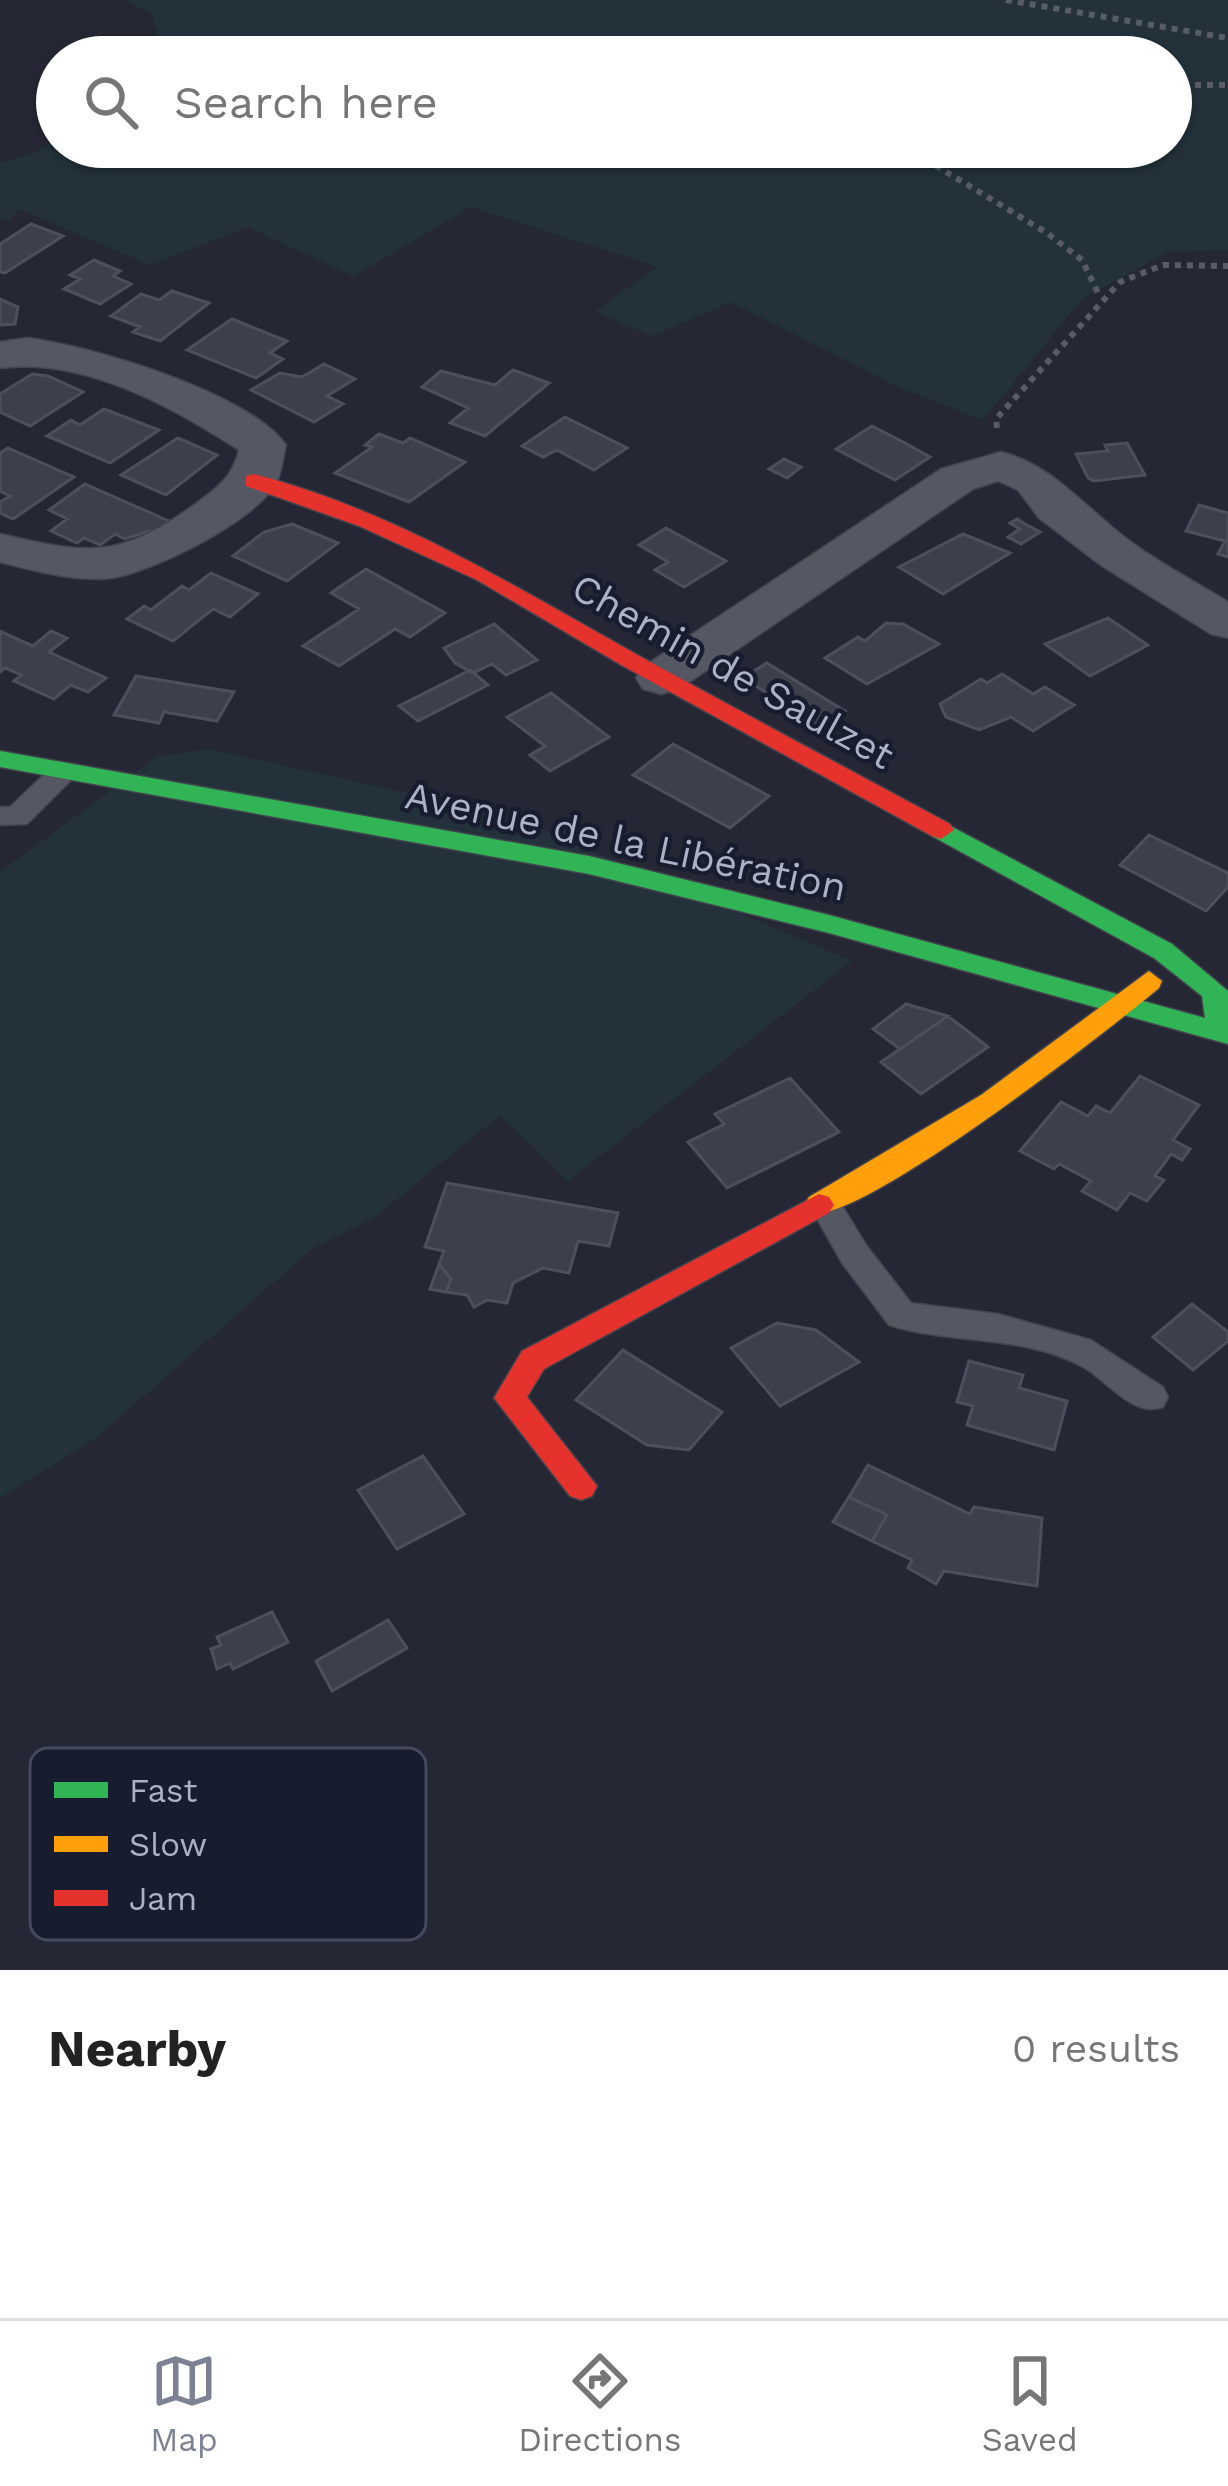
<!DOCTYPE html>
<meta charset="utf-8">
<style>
:root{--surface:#fff;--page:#f2f2f2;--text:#222;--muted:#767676;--line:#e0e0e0;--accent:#7d8194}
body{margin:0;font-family:"Work Sans",sans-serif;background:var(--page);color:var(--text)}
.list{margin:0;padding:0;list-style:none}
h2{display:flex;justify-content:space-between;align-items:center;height:156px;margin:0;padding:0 48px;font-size:51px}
h2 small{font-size:39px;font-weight:400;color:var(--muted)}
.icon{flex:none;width:66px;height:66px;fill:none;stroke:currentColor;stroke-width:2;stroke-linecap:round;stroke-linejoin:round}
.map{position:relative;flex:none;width:1228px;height:1970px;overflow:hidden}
.search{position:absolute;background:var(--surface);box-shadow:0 3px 9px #0004;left:36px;right:36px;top:36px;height:132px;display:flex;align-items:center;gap:30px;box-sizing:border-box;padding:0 42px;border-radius:66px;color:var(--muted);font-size:45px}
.sheet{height:348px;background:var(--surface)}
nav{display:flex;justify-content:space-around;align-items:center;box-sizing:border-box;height:168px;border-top:3px solid var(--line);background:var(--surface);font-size:33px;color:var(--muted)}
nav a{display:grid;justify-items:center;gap:6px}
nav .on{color:var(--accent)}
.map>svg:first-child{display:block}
.green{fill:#22313a}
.building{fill:#3d3f4a;stroke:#4c4f5c;stroke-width:3}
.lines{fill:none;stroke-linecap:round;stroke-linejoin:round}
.lane-casing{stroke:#41434d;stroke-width:3}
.street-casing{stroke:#41434d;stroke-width:3}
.fast-casing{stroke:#41434d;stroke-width:3}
.slow-casing{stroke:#41434d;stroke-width:3}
.jam-casing{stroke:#41434d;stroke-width:3}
.path{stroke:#585c66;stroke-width:6;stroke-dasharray:6 6;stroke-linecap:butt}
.lane{fill:#555762;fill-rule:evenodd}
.street{fill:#555762;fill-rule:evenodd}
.fast{fill:#30b455;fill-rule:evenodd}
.slow{fill:#ff9f0a;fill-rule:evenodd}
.jam{fill:#e5322d;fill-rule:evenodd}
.labels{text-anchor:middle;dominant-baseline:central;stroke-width:9;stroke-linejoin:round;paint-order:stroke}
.street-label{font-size:39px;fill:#adb1c7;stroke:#181c2f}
.key{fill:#181c2f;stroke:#45495d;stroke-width:3}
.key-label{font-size:33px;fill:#adb1c7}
</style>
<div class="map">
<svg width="1228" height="1970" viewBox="0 0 1228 1970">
<rect width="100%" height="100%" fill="#252834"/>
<!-- green -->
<path class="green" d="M124,0H1228V250L1168,252L1082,299L983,420L901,388L730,302L652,336L595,311L658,267L471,207L353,276L248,227L150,265L19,209L10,220L0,219V162L30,155L57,139V147H1171V57H134L159,45L153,14Z
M208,749L508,815L852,961L568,1181L500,1115L374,1218L312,1249L96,1438L0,1498V872L156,757Z"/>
<!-- building -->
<path class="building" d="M31,224L63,236L5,273L0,272V244Z
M94,260L120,271L113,276L131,284L100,304L64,289L80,279L70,275Z
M172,291L209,303L160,341L133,332L140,327L111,316L141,294L159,300Z
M0,299L18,307L15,324L0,325Z
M232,319L287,341L270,353L283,359L256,378L187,350Z
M324,364L355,379L327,396L343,404L314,422L251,390L280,373L302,377Z
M513,370L549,383L485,436L450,423L468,408L422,387L441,371L495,385Z
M32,374L48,376L83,392L30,426L0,412V394Z
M104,409L159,430L110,463L47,436L71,420L80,425Z
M565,417L627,448L594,470L557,450L543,457L522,446Z
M872,426L907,444L930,457L895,480L836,449Z
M379,434L403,443L410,438L465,462L409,502L335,473L372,447L365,445Z
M178,438L217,455L166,495L121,475Z
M1127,443L1145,475L1094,481L1088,478L1076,454L1108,451L1105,445Z
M8,448L74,477L13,519L0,513V502L10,496L0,491V453Z
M784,459L801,467L787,478L769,469Z
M85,484L178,525L163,536L149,531L125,539L115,534L100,545L84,538L77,543L51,531L67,519L49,510Z
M1199,505L1228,513V557L1218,554L1225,541L1186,531Z
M1017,519L1027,525L1040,532L1021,544L1008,537L1020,529L1010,523Z
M292,524L338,543L287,581L233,556L264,532Z
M666,528L726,561L684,587L655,570L668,562L639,545Z
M963,534L1010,553L943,594L899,567Z
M366,569L445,613L410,637L395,629L339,666L303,646L359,609L331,593Z
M211,573L258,594L230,617L213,609L173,641L127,619L144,606L151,610L182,586L189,590Z
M1108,618L1148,645L1090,676L1045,644Z
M886,623L903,624L939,644L867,684L825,658L858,637L865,641Z
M494,624L537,660L506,675L492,664L473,673L455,663L444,648Z
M0,631L33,646L51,631L67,638L49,652L106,678L88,692L71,685L54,699L14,681L21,675L5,668L0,672Z
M767,663L845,711L821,727L743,678Z
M470,670L488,685L418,721L399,706Z
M1002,674L1033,694L1045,687L1074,705L1033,731L1011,717L979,730L946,717L940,704L981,679L987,683Z
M136,676L234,692L217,721L164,712L159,723L114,715Z
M551,693L609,737L550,771L530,755L545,746L507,717Z
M673,744L769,796L730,828L633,775Z
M1149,835L1228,873V887L1206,911L1120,865Z
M906,1004L948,1016L900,1049L873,1029Z
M948,1016L988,1047L921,1094L881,1062Z
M1140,1076L1199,1105L1173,1140L1190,1149L1182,1160L1171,1154L1155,1176L1164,1180L1147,1201L1130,1193L1117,1210L1082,1191L1091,1181L1059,1164L1054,1169L1020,1151L1061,1102L1088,1116L1096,1106L1110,1113Z
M790,1078L839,1132L727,1188L688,1142L724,1124L715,1114Z
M447,1183L618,1213L609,1246L578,1241L569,1273L543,1268L513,1283L507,1303L487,1300L474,1307L467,1295L446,1292L451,1279L439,1264L444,1251L425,1247Z
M439,1264L451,1279L446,1292L430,1289Z
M1192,1304L1228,1332V1341L1193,1370L1153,1337Z
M777,1323L816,1330L859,1362L780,1406L731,1348Z
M623,1350L722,1412L689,1450L647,1445L576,1400Z
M969,1361L1023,1375L1019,1388L1067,1401L1054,1450L967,1425L973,1406L957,1402Z
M423,1456L464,1514L397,1549L358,1490Z
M868,1465L970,1514L974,1507L1042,1518L1037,1586L944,1571L936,1584L908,1568L912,1560L872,1541L887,1515L849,1497Z
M849,1497L887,1515L872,1541L833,1522Z
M272,1612L288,1642L233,1669L230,1663L217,1669L211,1649L221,1645L217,1637Z
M388,1620L407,1648L332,1691L316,1661Z"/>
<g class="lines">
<!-- lane casing -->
<g class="lane-casing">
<path id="lane" d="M61,765L75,774L71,780L27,824L0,825V807H10L51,768Z
M824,1190L835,1194L866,1245L911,1303L998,1314L1091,1340L1163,1387L1168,1397L1163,1407C1133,1418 1108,1381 1083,1367C1024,1334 951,1345 889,1325L842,1263L808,1203L813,1194Z"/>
</g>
<!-- street casing -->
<g class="street-casing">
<path id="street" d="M27,338C89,345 250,393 286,445C283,456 282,471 277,481C260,519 151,573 111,578C73,582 36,571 0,562V534C87,554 118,560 194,505C217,488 232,478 239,450C171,406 83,357 0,368V342Z
M1001,452C1054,465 1086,509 1131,542C1161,564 1196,582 1228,602V638L1211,634L1102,566L1039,518L1018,490L998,481L973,489L679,689L661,694L643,689L636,678L643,667L941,469Z"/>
</g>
<!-- fast casing -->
<g class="fast-casing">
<path id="fast" d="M0,751L589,856L829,915L1205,1018L1202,996L1154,958L932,836L928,830L941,821L1172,944L1228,991V1044L829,933L589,874L0,767Z"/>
</g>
<!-- slow casing -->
<g class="slow-casing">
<path id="slow" d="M1149,971L1162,981L1159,988C1113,1027 856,1228 809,1213L804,1205L809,1197L981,1095Z"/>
</g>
<!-- jam casing -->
<g class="jam-casing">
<path id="jam" d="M254,474C398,512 515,587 643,658C745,714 848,769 950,824L954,830L941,839L932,836L623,666L477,580L359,526L246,486V476Z
M819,1194L829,1197L834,1205L829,1213L544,1369L527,1397L597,1486L592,1496L581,1500L570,1496L494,1398L522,1351Z"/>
</g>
<!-- path -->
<path class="path" d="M1006,0L1228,38
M1171,85H1228
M905,147L1047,233L1082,260L1099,295
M997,428L996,419L1120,282L1163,265L1228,266"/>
<!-- lane -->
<use href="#lane" class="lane"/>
<!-- street -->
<use href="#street" class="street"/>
<!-- fast -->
<use href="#fast" class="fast"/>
<!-- slow -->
<use href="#slow" class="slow"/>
<!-- jam -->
<use href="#jam" class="jam"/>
</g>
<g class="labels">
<!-- street labels -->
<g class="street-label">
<text transform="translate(733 671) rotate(29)">Chemin de Saulzet</text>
<text transform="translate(626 841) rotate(12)">Avenue de la Libération</text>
</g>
</g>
<!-- legend -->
<rect x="30" y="1748" width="396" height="192" rx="18" class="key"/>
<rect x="54" y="1782" width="54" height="16" fill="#30b455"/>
<rect x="54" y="1836" width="54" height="16" fill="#ff9f0a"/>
<rect x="54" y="1890" width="54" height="16" fill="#e5322d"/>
<g class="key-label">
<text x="129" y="1802">Fast</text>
<text x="129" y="1856">Slow</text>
<text x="129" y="1910">Jam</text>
</g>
</svg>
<div class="search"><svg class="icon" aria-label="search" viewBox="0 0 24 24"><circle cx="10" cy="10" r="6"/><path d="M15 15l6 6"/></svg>Search here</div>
</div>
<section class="sheet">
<h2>Nearby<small>0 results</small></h2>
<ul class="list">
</ul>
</section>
<nav>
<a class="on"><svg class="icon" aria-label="map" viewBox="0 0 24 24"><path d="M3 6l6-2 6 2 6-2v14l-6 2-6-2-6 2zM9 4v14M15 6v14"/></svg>Map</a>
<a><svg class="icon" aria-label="directions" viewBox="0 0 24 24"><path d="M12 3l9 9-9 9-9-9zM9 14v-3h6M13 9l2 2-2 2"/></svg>Directions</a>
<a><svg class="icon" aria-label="saved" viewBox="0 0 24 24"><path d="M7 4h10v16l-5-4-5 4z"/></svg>Saved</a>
</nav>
